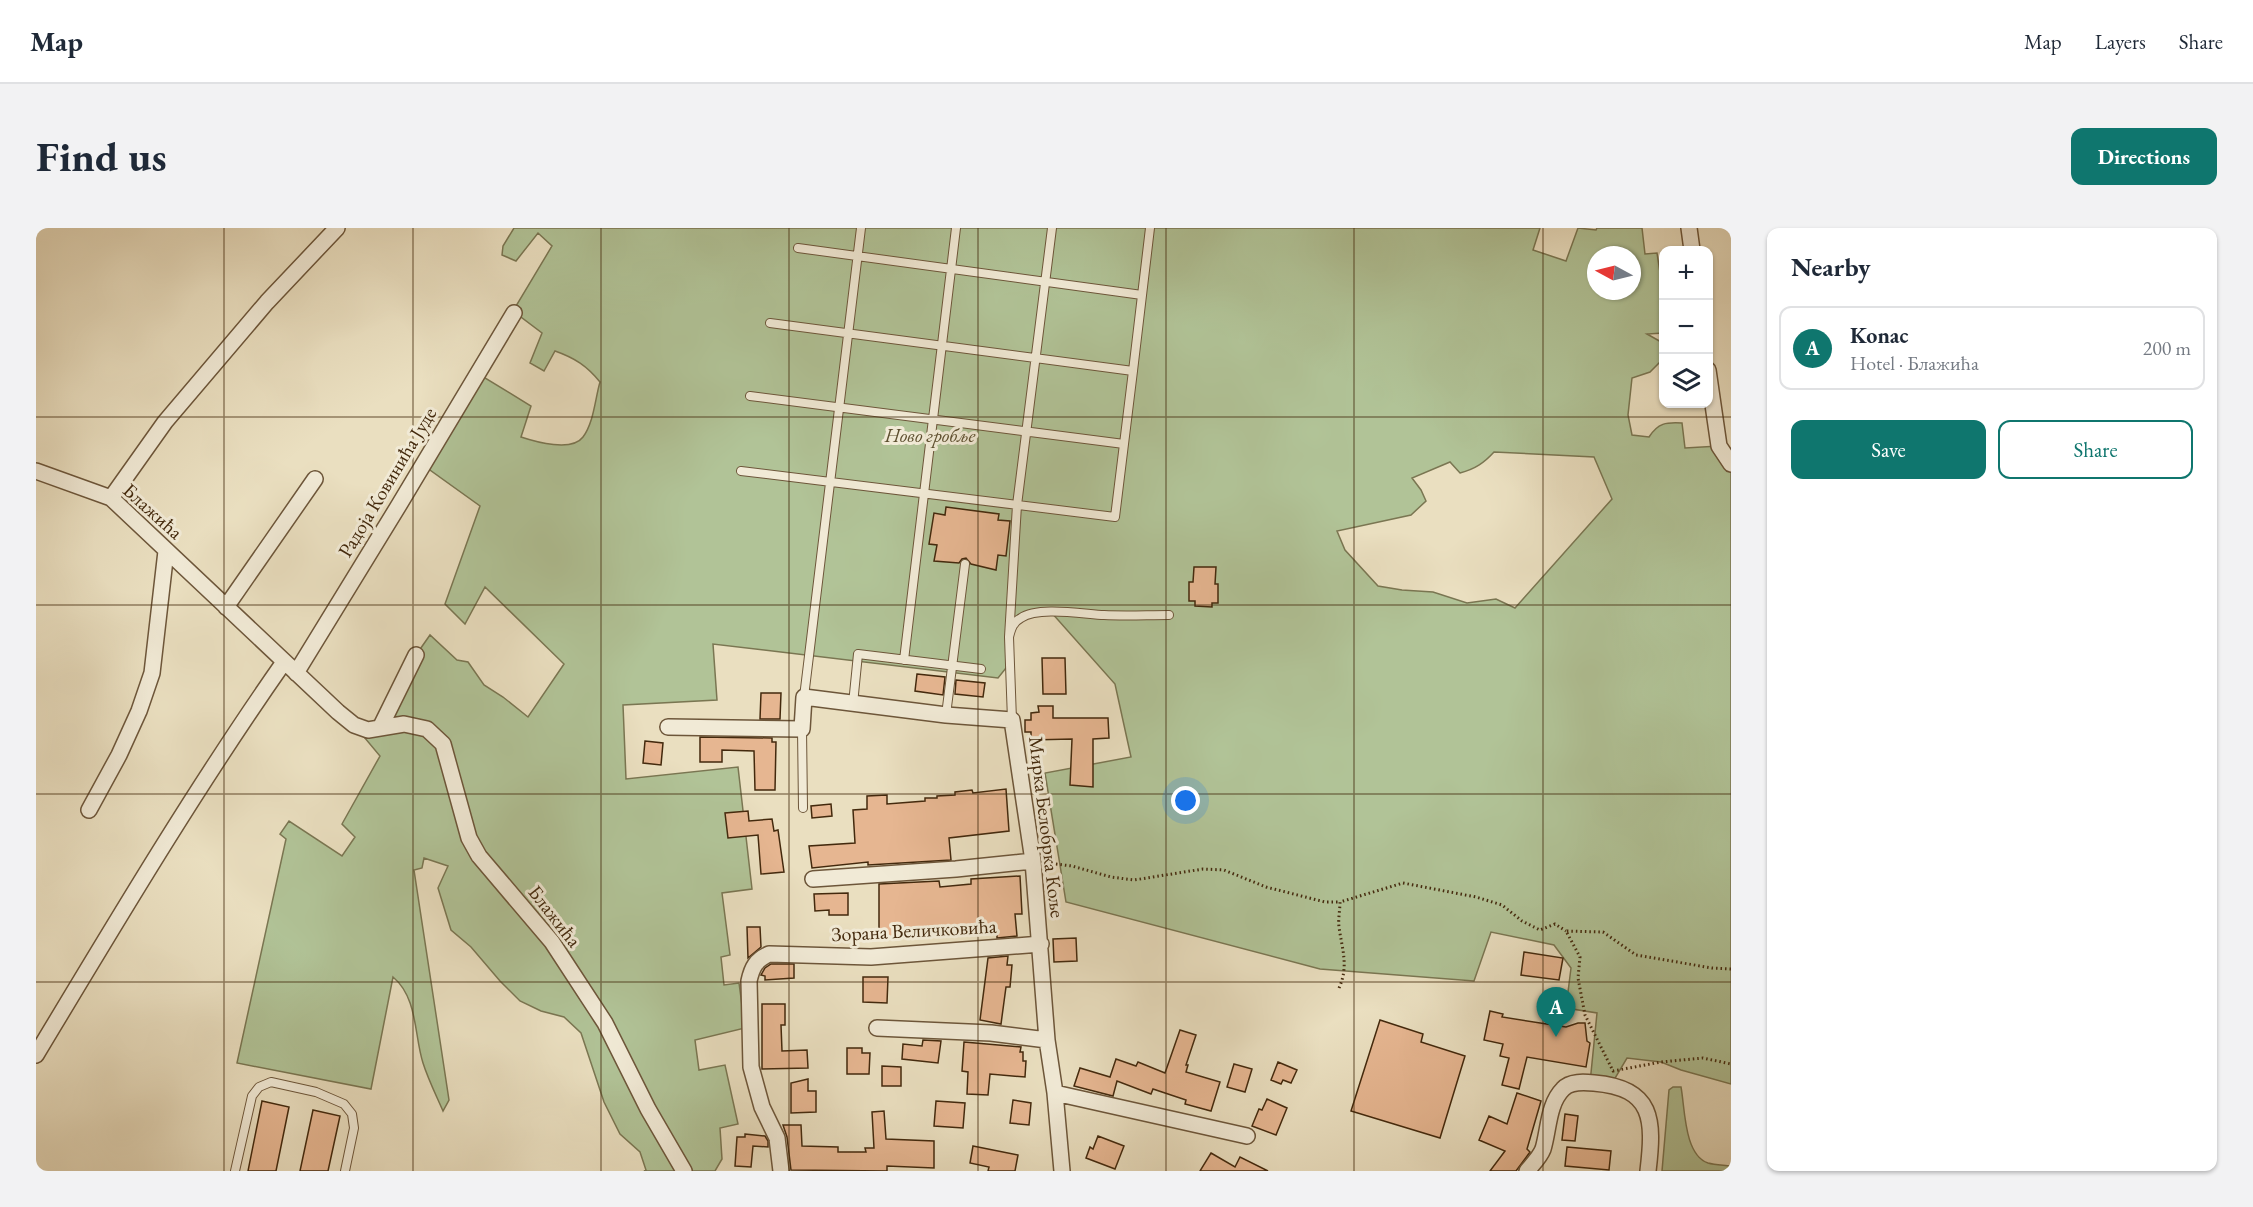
<!DOCTYPE html>
<meta charset="utf-8">
<style>
:root{--surface:#fff;--page:#f2f2f3;--text:#1f2937;--muted:#747a83;--line:#e0e1e3;--accent:#0f766e}
body{margin:0;font-family:"EB Garamond",serif;background:var(--page);color:var(--text)}
.controls{position:absolute;right:18px;top:18px;display:grid;overflow:hidden;border-radius:12px;box-shadow:0 2px 4px #0004}
.controls button{width:54px;height:54px;display:grid;place-items:center;padding:0;border:0;border-bottom:2px solid var(--line);background:var(--surface);color:var(--text);font:30px sans-serif}
.compass{position:absolute;left:1551px;top:18px;width:54px;height:54px;border-radius:50%;background:var(--surface);box-shadow:0 2px 4px #0004;rotate:277deg}
.you{position:absolute;left:1150px;top:573px;width:21px;height:21px;margin:-15px;border:4px solid #fff;border-radius:50%;background:#1a73e8;box-shadow:0 0 0 9px #1a73e833}
.badge{display:grid;place-items:center;width:39px;height:39px;border-radius:50%;background:var(--accent);color:#fff;font-size:20px;font-weight:700}
.pin{position:absolute;translate:-50% -50px;filter:drop-shadow(0 2px 3px #0008)}
.pin::after{content:'';position:absolute;top:32px;width:21px;height:18px;background:inherit;clip-path:polygon(0 0,100% 0,50% 100%)}
.list{margin:0;padding:0;list-style:none}
h2{display:flex;justify-content:space-between;align-items:center;height:78px;margin:0;padding:0 24px;font-size:26px}
h2 small{font-size:20px;font-weight:400;color:var(--muted)}
.list li{display:grid;grid-template-columns:39px 1fr auto;gap:18px;align-items:center;box-sizing:border-box;height:84px;margin:0 12px 12px;padding:0 12px;border:2px solid var(--line);border-radius:12px}
.list b{display:block;font-size:22px;white-space:nowrap}
.list p{margin:0;font-size:20px;white-space:nowrap;color:var(--muted)}
.list em{font-size:20px;font-style:normal;color:var(--muted)}
.actions{display:flex;gap:12px;padding:18px 24px}
.actions a{flex:1;padding:14px 0;border:2px solid var(--accent);border-radius:12px;text-align:center;font-size:21px;color:var(--accent)}
.actions .main{background:var(--accent);color:#fff}
.icon{flex:none;width:33px;height:33px;fill:none;stroke:currentColor;stroke-width:2;stroke-linecap:round;stroke-linejoin:round}
.map{position:relative;flex:none;width:1695px;height:943px;overflow:hidden;border-radius:12px}
header{display:flex;align-items:center;gap:36px;box-sizing:border-box;height:84px;padding:0 30px;background:var(--surface);border-bottom:2px solid var(--line)}
header strong{font-size:28px}
nav{display:flex;gap:33px;margin-inline-start:auto;font-size:21px}
.intro{display:flex;align-items:center;justify-content:space-between;box-sizing:border-box;height:144px;padding:0 36px}
h1{margin:0;font-size:42px}
.button{padding:15px 27px;border-radius:12px;background:var(--accent);color:#fff;font-size:21px;font-weight:700}
main{display:flex;gap:36px;padding:0 36px}
aside{flex:1;background:var(--surface);border-radius:12px;box-shadow:0 2px 4px #0004}
.map>svg:first-child{display:block}
.green{fill:#b1c397;stroke:#7a7652;stroke-width:1.5;fill-rule:evenodd}
.building{fill:#e6b691;stroke:#43290d;stroke-width:1.5}
.lines{fill:none;stroke-linecap:round;stroke-linejoin:round}
.lane-casing{stroke:#6d563a;stroke-width:10}
.street-casing{stroke:#6d563a;stroke-width:18}
.path{stroke:#43290d;stroke-width:3;stroke-dasharray:1.5 3;stroke-linecap:butt}
.lane{stroke:#f1ead6;stroke-width:8}
.street{stroke:#f1ead6;stroke-width:15}
.grid{fill:none;stroke:#43290d;stroke-width:1.5;stroke-opacity:0.55}
.labels{text-anchor:middle;dominant-baseline:central;stroke-width:6;stroke-linejoin:round;paint-order:stroke}
.park-label{font-size:20px;font-style:italic;fill:#5e5030;stroke:#f1ead6}
.street-label{font-size:20px;fill:#43290d;stroke:#f1ead6}
</style>
<header>
<strong>Map</strong>
<nav><a>Map</a><a>Layers</a><a>Share</a></nav>
</header>
<div class="intro"><h1>Find us</h1><a class="button">Directions</a></div>
<main>
<div class="map">
<svg width="1695" height="943" viewBox="0 0 1695 943">
<rect width="100%" height="100%" fill="#eadfc0"/>
<filter id="stains"><feTurbulence type="fractalNoise" baseFrequency=".00333" numOctaves="4"/><feColorMatrix values="0 0 0 0 .2 0 0 0 0 .09 0 0 0 0 .02 0 0 0 .5 -.17"/></filter>
<radialGradient id="worn" r=".72"><stop offset=".6" stop-color="#630" stop-opacity="0"/><stop offset="1" stop-color="#630" stop-opacity=".3"/></radialGradient>
<!-- green -->
<path class="green" d="M478,0H1504L1497,22L1530,33L1542,0L1560,2L1561,0H1606L1609,26L1621,25L1627,64V105L1611,106L1627,115V131L1614,144L1596,150L1592,187L1596,207L1613,209C1622,195 1630,194 1646,195L1649,220L1683,218L1695,236V856L1645,842L1625,834L1591,830L1575,857L1554,855L1561,785L1530,780L1535,740L1518,717L1455,704L1438,753L1284,741L1030,674L1009,545L1095,529L1079,456L1015,384L995,386L975,399L974,435L962,450L677,416L681,472L587,477L590,551L702,539L716,661L686,665L694,727L685,729L688,757L703,755L709,800L659,812L663,842L689,837L702,896L684,900L686,931L679,943H608L610,942L604,924L584,906L568,874L545,805L528,789L505,783L484,773L464,753L435,719L415,702L402,660L412,638L388,630L386,640L378,642L413,872L407,883C400,867 392,851 387,835C378,807 382,770 357,749L335,861L201,835L250,611L244,606L253,593L306,628L319,609L306,596L344,528L318,497L344,500L380,427L394,407L421,432L432,434L448,457L467,469L492,489L528,436L449,359L429,396L409,376L444,278L387,237L441,145L495,178L485,209C500,214 536,224 547,209C558,194 559,171 564,154C551,138 539,130 519,123L508,143L494,135L506,105L477,83L516,18L502,5L480,33L466,27L467,18ZM1560,27H1596V63H1560ZM1458,224L1558,229L1576,271L1479,380L1460,371L1431,375L1397,364L1366,362L1342,358L1309,322L1301,303L1375,287L1390,273L1385,262L1376,250L1414,234L1424,245C1439,241 1448,235 1458,224Z
M1637,859H1645C1649,880 1648,927 1672,935C1679,937 1688,937 1695,938V943H1626L1633,862Z"/>
<!-- building -->
<path class="building" d="M910,279L963,286L962,292L974,293L970,328L962,327L960,342L935,336L930,330L926,331L923,335L898,333L901,317L893,316L898,285L909,287Z
M1158,339H1180L1179,356H1182V375H1176V379L1159,378V373H1153V354H1157Z
M1006,430H1029L1030,466H1007Z
M881,446L909,449L907,467L879,463Z
M920,452L949,455L947,469L919,466Z
M725,465H745L744,491H724Z
M1002,478H1017V490H1072L1073,510L1057,511V559L1034,557L1036,511L995,512V504H989V492H995V485L1003,484Z
M664,509L736,510V514H740L739,562H719L718,523L686,522V534H664Z
M609,513L627,515L625,537L607,535Z
M970,561L973,603L913,610L915,632L832,637V634L776,640L773,618L819,615L817,582L831,581V568L851,567V576L889,573V570H901V568L919,567V564L936,562L937,565Z
M795,576L796,588L776,590L775,578Z
M712,583L713,593L736,591L738,603L742,602L748,644L725,646L722,607L692,610L689,585Z
M984,648L986,686H979L981,708L961,710V702L920,703V701L885,704V710H843V656L903,653L904,659L935,656V651Z
M812,665V687H793V682L779,683L778,666Z
M711,699H724L725,719L712,730Z
M1040,710L1041,733L1018,734L1017,711Z
M1488,724L1527,730L1523,752L1485,747Z
M972,728L971,737H976L974,759H970L965,796L944,792L952,730Z
M735,736H758V750L729,752V748L725,747L729,740Z
M827,749H852L851,775L827,774Z
M726,776H749V797H745L746,823L771,822L772,840L726,841Z
M1454,783L1467,786L1466,789L1530,799L1542,795H1549L1551,813L1554,815L1550,839L1491,829L1483,861L1466,857L1473,830L1464,828L1467,816L1448,812Z
M1344,792L1387,806L1385,814L1429,828L1404,910L1315,883Z
M1144,802L1160,807L1150,837H1152L1150,844L1184,854L1175,883L1149,876L1150,872L1117,861L1115,866L1081,853L1077,868L1038,858L1044,840L1074,849L1080,831L1100,838L1102,834L1129,845Z
M887,812L905,813L902,835L866,831L867,816L886,818Z
M928,814L985,819L984,824H987V833H990L989,849L954,846L952,867L931,866L932,844L926,843Z
M811,820H826V825H834L833,846H811Z
M1242,834L1261,842L1255,855L1247,852L1245,856L1235,852Z
M1198,836L1216,841L1209,864L1191,859Z
M846,838L865,839V858H846Z
M772,851V863H780V884L755,885V855Z
M1481,865L1505,873L1491,921L1494,924L1480,943H1454L1469,923L1443,912L1453,888L1471,896Z
M1231,871L1251,880L1240,907L1216,898L1223,881L1226,882Z
M977,872L995,875L993,897L974,895Z
M226,873L253,879L240,943H212Z
M900,873L929,875L927,900L898,898Z
M277,882L304,888L292,943H264Z
M848,883L850,911L898,913V940L851,938V943L755,942L751,909L747,897H765L766,918L802,919V924H830L829,920H838L836,884Z
M1529,886L1542,888L1539,913L1526,912Z
M709,906L729,908L732,913V919L717,918L715,939L699,938L701,909H709Z
M1062,908L1088,918L1079,941L1050,930L1054,919L1057,921Z
M937,918L982,927L979,943H952L953,939L934,935Z
M1531,919L1575,923L1573,942L1529,938Z
M1175,925L1199,939L1204,929L1232,943H1164Z"/>
<g class="lines">
<!-- lane casing -->
<g class="lane-casing">
<path id="lane" d="M762,20L1106,67
M1097,143L1114,0
M714,168L1088,216
M705,243L1079,289L1097,143L734,95
M973,409L981,277L1016,0
M868,432L920,0
M768,469L825,0
M817,476L822,426L945,441
M910,487L929,336
M976,492L973,409C975,401 977,394 985,390C1002,378 1047,386 1068,387C1089,388 1111,387 1133,387
M766,501L767,580
M199,943L216,868L223,859L235,854L280,864L308,876L316,886L318,900L309,943"/>
</g>
<!-- street casing -->
<g class="street-casing">
<path id="street" d="M1653,0L1656,22
M1672,142L1683,218L1695,236
M0,243L75,270L302,484L318,497L332,502L368,496L391,501L407,516L433,610L443,628L516,714L569,795L612,881L648,943
M75,270L129,194L231,74L301,0
M190,379L279,251
M260,445L363,277L478,85
M632,499L766,501L768,469L910,487L976,492L997,633L1011,812L1019,865L1026,943
M344,500L380,427
M53,582L83,527L103,483L116,445L130,323
M777,651L920,641L997,633
M841,800L955,805L1011,812
M0,827C80,694 159,561 248,434
M1019,865L1211,908
M745,943L741,910L726,879L715,839L713,753C716,739 720,732 733,726L835,729L1005,716
M1491,943C1496,937 1504,929 1507,921C1513,901 1512,876 1527,861C1534,853 1548,854 1558,855C1618,860 1618,892 1612,943"/>
</g>
<!-- path -->
<path class="path" d="M1011,635L1036,638L1075,649L1098,652L1167,641L1188,642L1230,659L1289,674H1304
M1695,741L1676,740L1600,727L1567,704L1530,703L1544,729L1542,750L1549,787L1577,843L1625,834L1667,830L1695,836
M1303,760C1313,738 1306,721 1303,699C1302,691 1304,682 1304,674L1367,655L1440,669L1466,677L1486,693L1504,702L1519,696L1530,703"/>
<!-- lane -->
<use href="#lane" class="lane"/>
<!-- street -->
<use href="#street" class="street"/>
</g>
<!-- grid -->
<path class="grid" d="M188,0V943M377,0V943M565,0V943M753,0V943M942,0V943M1130,0V943M1318,0V943M1507,0V943M0,189H1695M0,377H1695M0,566H1695M0,754H1695"/>
<g class="labels">
<!-- park labels -->
<g class="park-label">
<text x="894" y="207">Ново гробље</text>
</g>
<!-- street labels -->
<g class="street-label">
<text transform="translate(351 254) rotate(-59)">Радоја Ковинића Јуде</text>
<text transform="translate(117 283) rotate(42)">Блажића</text>
<text transform="translate(1011 599) rotate(83)">Мирка Белобрка Коље</text>
<text transform="translate(519 688) rotate(52)">Блажића</text>
<text transform="translate(878 702) rotate(-3)">Зорана Величковића</text>
</g>
</g>
<rect width="100%" height="100%" filter="url(#stains)"/>
<rect width="100%" height="100%" fill="url(#worn)"/>
</svg>
<div class="controls">
<button>+</button>
<button>−</button>
<button><svg class="icon" aria-label="layers" viewBox="0 0 24 24"><path d="M12 4l9 5-9 5-9-5zM3 14l9 5 9-5"/></svg></button>
</div>
<svg class="compass" viewBox="-18 -18 36 36"><path d="M0-13l5 13h-10z" fill="#e53935"/><path d="M0 13l5-13h-10z" fill="#747a83"/></svg>
<div class="you"></div>
<div class="pin badge" style="left:1520px;top:809px">A</div>
</div>
<aside>
<h2>Nearby<small></small></h2>
<ul class="list">
<li><span class="badge">A</span><div><b>Konac</b><p>Hotel · Блажића</p></div><em>200 m</em></li>
</ul>
<div class="actions"><a class="main">Save</a><a>Share</a></div>
</aside>
</main>
